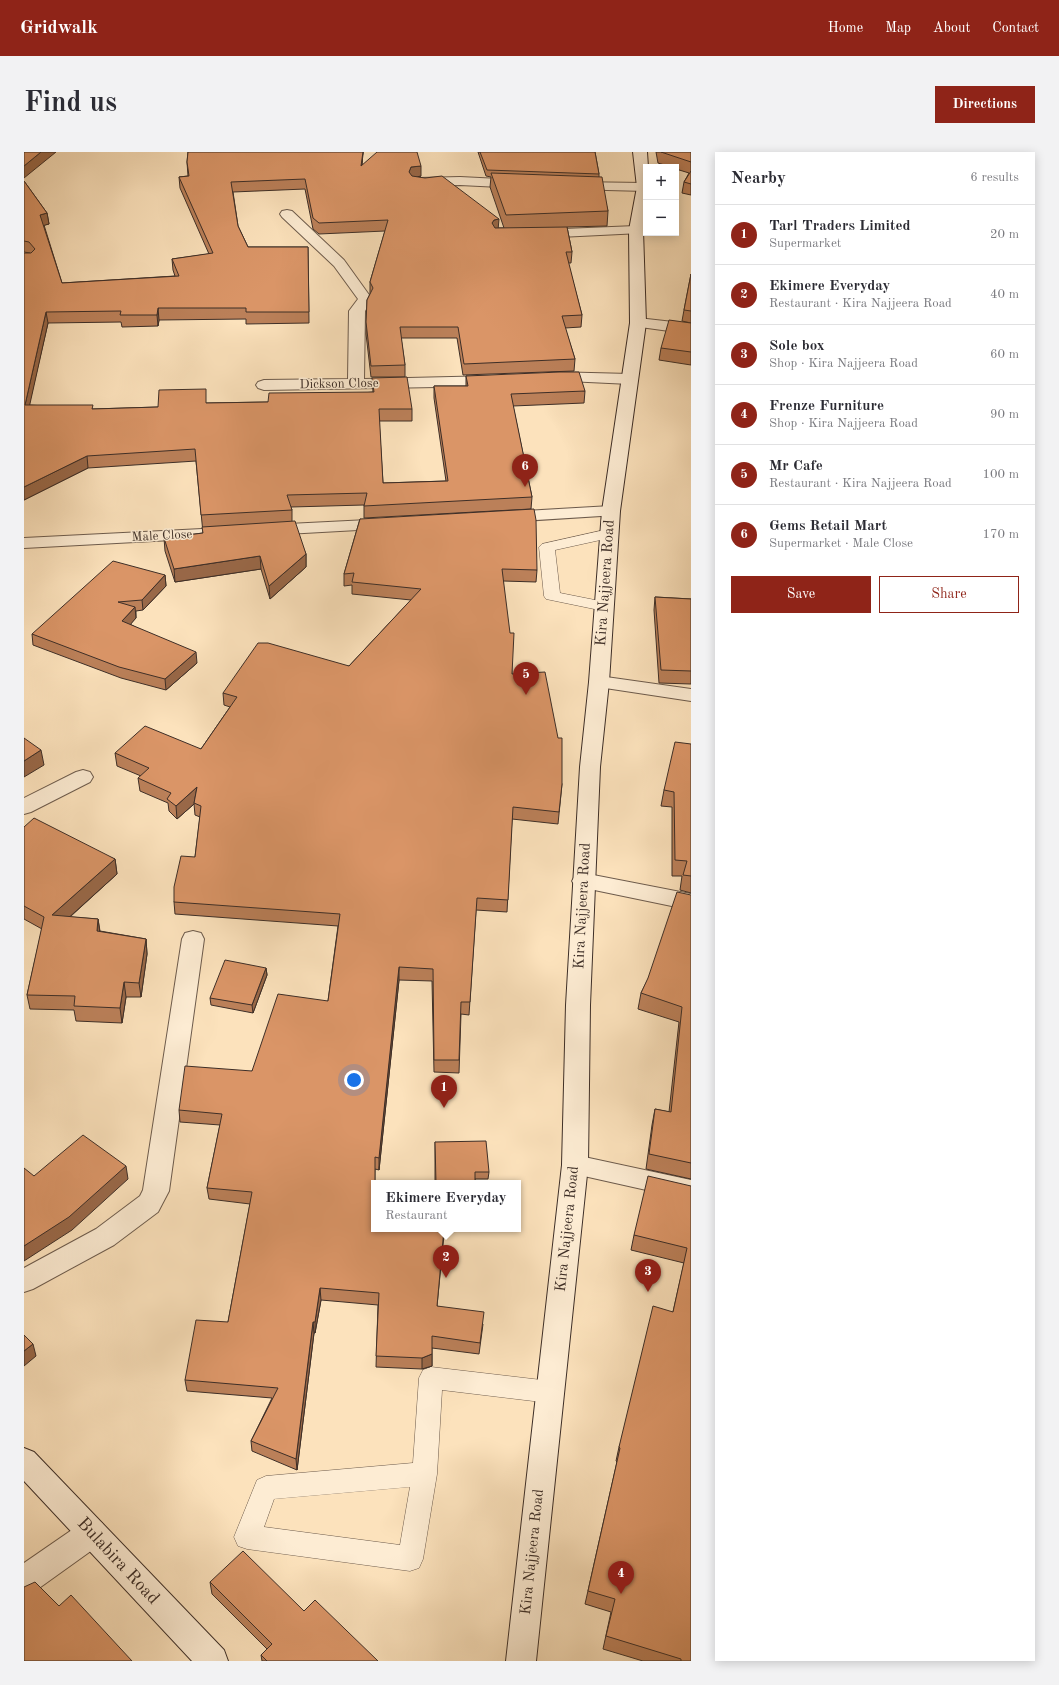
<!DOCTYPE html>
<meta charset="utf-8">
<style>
:root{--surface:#fff;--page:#f2f2f3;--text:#2b2b33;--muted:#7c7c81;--line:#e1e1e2;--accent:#8f2418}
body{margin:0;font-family:"Old Standard TT",serif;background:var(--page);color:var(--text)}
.controls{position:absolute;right:12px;top:12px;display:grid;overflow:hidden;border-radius:0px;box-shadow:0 2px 10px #0003}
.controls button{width:36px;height:36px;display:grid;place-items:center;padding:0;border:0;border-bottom:1px solid var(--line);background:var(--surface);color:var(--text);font:20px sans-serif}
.you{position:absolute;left:330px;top:928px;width:14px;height:14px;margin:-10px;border:3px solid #fff;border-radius:50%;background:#1a73e8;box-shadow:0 0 0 6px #1a73e833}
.badge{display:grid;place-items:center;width:26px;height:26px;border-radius:50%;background:var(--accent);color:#fff;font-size:13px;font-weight:700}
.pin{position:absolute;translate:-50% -33px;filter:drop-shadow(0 1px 2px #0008)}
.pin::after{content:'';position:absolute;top:21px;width:14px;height:12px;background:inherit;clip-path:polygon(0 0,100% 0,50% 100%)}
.popup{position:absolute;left:347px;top:1028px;width:150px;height:52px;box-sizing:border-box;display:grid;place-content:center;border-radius:0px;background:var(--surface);filter:drop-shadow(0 1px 3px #0005);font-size:13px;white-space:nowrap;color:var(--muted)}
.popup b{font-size:15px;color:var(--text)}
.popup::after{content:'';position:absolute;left:50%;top:100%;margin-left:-8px;border:8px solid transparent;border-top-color:var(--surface)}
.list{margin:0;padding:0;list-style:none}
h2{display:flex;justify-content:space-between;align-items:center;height:52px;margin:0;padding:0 16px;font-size:17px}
h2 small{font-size:13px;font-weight:400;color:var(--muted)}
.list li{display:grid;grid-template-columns:26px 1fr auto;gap:12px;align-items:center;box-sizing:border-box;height:60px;padding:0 16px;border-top:1px solid var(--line)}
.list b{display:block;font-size:15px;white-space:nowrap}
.list p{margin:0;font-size:13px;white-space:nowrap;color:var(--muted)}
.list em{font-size:13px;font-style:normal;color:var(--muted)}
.actions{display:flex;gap:8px;padding:12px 16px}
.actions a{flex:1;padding:9px 0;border:1px solid var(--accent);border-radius:0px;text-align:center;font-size:14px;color:var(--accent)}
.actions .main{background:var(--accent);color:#fff}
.map{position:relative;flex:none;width:667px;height:1509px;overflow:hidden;border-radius:0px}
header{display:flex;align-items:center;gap:24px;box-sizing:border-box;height:56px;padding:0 20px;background:var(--accent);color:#fff}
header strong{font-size:19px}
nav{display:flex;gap:22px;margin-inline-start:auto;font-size:14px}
.intro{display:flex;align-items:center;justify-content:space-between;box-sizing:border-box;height:96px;padding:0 24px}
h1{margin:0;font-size:28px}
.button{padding:10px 18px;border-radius:0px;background:var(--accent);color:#fff;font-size:14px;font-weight:700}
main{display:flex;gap:24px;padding:0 24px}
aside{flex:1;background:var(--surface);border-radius:0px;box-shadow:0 2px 10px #0003}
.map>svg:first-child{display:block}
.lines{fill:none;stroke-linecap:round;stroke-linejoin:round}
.lane-casing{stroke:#6d5b4c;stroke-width:1}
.street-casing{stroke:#6d5b4c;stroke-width:2}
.secondary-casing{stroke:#3d2e27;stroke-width:2}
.lane{fill:#fdecd3;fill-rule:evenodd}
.street{fill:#fdecd3;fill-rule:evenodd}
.secondary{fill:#fdecd3;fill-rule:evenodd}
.wall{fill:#bb8059;stroke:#3d2e27}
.shaded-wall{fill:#996848;stroke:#3d2e27}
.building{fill:#da9567;stroke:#3d2e27}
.labels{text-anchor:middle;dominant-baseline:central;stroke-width:3;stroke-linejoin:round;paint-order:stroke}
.far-street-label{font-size:13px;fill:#3d2e27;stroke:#fdecd3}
.street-label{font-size:15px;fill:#3d2e27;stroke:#fdecd3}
.near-street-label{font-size:18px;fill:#3d2e27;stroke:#fdecd3}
</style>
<header>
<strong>Gridwalk</strong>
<nav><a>Home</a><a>Map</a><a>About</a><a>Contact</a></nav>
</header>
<div class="intro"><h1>Find us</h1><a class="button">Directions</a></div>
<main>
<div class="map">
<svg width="667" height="1509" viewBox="0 0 667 1509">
<rect width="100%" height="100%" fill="#fce2bc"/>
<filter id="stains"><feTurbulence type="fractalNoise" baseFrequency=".005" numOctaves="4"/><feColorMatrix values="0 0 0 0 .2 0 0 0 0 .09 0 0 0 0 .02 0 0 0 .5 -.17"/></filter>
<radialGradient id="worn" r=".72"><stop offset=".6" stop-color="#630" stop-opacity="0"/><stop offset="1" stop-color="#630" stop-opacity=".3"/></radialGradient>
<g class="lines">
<!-- lane casing -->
<g class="lane-casing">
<path id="lane" d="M585,377L590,379L593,382L590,385L531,398L536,441L586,451L588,454L586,457L580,459L522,447L520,444L515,395L518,392Z
M407,1215L526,1229L534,1232L538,1240L534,1248L526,1251L418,1238L413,1322L399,1407L395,1416L386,1419L223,1397L214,1394L210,1385L233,1328L242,1324L389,1311L395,1226L399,1218ZM386,1335L376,1393L240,1375L250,1347Z"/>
</g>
<!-- street casing -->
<g class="street-casing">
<path id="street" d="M436,25L497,28L502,29L504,32L502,35L497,36L436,33L395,34L390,33L388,30L390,27L395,26Z
M549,30L620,31H622V39L544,37L542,34L544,31Z
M263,58L268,59L320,108L348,147L341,159L340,227L471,224L477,226L479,229L477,232L471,234L240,238L234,236L232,233L234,230L240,228L324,227L325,159L334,147L310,114L258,65L256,62L258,59Z
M612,74L617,75L619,78L617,81L515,86L510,85L508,82L510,79L515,78Z
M614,166L667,172V182L609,174L606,171L609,168Z
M528,220L606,222L612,224L614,227L612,230L606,232L522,228L520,225L522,222Z
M587,354L593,355L596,359L593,363L482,370L476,369L473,365L476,361L482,360Z
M364,367L370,368L373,372L370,376L244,383L238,382L235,378L238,374L244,373Z
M198,376L204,377L207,381L204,385L0,396V386Z
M575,524L667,537V549L568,534L565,530L568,526Z
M59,618L66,620L69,625L66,630L7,660L0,662V646L52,620Z
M559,721L667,742V758L551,734L548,729L551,724Z
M169,779L177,781L180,787L145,1039L134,1060L90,1093L9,1137L0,1140V1116L72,1077L116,1044L119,1038L158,787L161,781Z
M551,1003L667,1028V1048L542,1020L538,1013L542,1006Z
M68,1367L78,1371L83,1381L78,1391L11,1439L0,1444V1411L58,1371Z"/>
</g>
<!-- secondary casing -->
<g class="secondary-casing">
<path id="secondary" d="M609,0H623L624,15H622V62L619,78L622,171L596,359L585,530L576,615L566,853L564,1013L512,1509H482L538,1013L542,853L556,615L565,530L578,359L606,171L605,78L613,35Z
M0,1296L10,1300L200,1498L204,1509H168L0,1329Z"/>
</g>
<!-- lane -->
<use href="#lane" class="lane"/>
<!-- street -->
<use href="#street" class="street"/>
<!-- secondary -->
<use href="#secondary" class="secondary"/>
</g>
<!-- wall -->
<path class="wall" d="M164,0H339L338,13L397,24L395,25L474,76H480L466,35L467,25L462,24L454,0H571L575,22V25L584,59L583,74L543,75L548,100L547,111H544L558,163L557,175L541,176L551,207L550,219L439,223L433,186H377L381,213V225H347L342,182L343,148L346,142V130L361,79L295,82L289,77L281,37L209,40L214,74L224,95H284L285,171L222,172V167L135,168L134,174L98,175L97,170L24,171L5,253L69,257L134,255L183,251L244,250L349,240L348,226L388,257V269H355L359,331L422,329L410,246V234H442V224L561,239L560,251L489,254L508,345L507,357L340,366V353L267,355L268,358V370L282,402V415L246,447L237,417L151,430L141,399L140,386L179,381L172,309L64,316L0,348L6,101L0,100V29L23,61L25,72L20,73L38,131L151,124L149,118L148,107L185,102L156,36L155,25L164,24L163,10Z
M632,0H667V43L658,41L660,30L665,21L652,17V15H647L634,11Z
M667,122V171L658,169L660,158Z
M667,171V213L635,208L637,196Z
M336,367L513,418L512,430L479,429L488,522L538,632L534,672L488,667L483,760L452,758L445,863L437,862L435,921L410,920L408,829L375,828L355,1018L351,1017L350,1077L420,1083L413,1154L459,1172L455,1202L408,1196V1214L398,1217L352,1215L354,1153L297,1148L291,1181H290L273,1318L228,1299L227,1289L248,1246L163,1239L161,1228L204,1170L226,1052L185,1047L183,1036L196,973L156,970L155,958L228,919L304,849L314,774L151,762L150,750L171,705L176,665L171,663L170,652L153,667L145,659L144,651L116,639L114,626L117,624L93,614L91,601L177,597L206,555L200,553L199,541L325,514L387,448L328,442V433L320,434V422Z
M141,423L142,434L119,458L112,459V466L106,472L173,511L142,538L97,526L9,493L8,482Z
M631,445L667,447V532L635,531L630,458Z
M667,592V741L656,738L658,724H648V655L637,654L640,638Z
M0,675L91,707L93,722L46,765L74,767L76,779L122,787L123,802L117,845H102L98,871L52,869L50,858L6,857L3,843L18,777L0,767Z
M667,743V1027L622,1017L628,973L631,957L645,960L655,870L614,857L617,841Z
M242,816L243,823L229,861L187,853L186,846Z
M411,990L465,1020L464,1027H451V1031H411Z
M667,1034V1509H619L579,1497L587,1460L561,1452L593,1310L592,1309L595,1295L649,1160L660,1111L607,1098L610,1083Z
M186,1430L280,1459L354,1509H238L237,1503L243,1497L188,1442Z"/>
<!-- shaded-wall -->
<path class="shaded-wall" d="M17,0H32L0,26V14Z
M339,0L337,25V14Z
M397,14V24L387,26L385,20L387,15Z
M23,61L25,72L18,74L16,63Z
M475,67L474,78L470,79L468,71L470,68Z
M134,156L135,168L134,174L133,163Z
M22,160L24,171L3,265L1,253Z
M63,304L64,316L0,348V335Z
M282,402V415L246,447L245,434Z
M236,404L237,417L151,430L150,417Z
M141,423L142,434L119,458L118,448Z
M111,455L112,466L100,480L98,469Z
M172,500L173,511L142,538L141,527Z
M17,598L20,613L0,625V609Z
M173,635L170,652L153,667L152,654Z
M91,707L93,722L31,778L28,763Z
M74,767L76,782L73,779Z
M122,787L123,802L117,845L115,831Z
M375,815V828L355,1018V1006Z
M242,816L243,823L229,861L228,853Z
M100,830L102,845L98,871L96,856Z
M102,1014L104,1027L48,1078L0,1109V1094Z
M296,1136L297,1148L291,1181V1170Z
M289,1170L290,1181L273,1318L272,1307Z
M9,1192L12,1204L0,1214V1199Z
M408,1202V1214L398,1217V1206Z"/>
<!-- building -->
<path class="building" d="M0,0H17L0,14Z
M164,0H339L337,14L353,0H393L397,14L387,15L385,20L388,24L401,26L418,24L475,67L470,68L468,71L471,76L543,75L548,100H542L558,163L538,164L551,207L440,212L434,175H376L381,213L347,214L342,170L343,148L349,136L346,130L364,68L295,71L289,66L281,27L207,30L214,74L224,95H284L285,160H222V156H134L133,163H96L97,159L22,160L1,253H69L68,257L134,255L135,238L182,237V251L244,250L245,241L350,240L348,226L383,225L388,257H355L359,331L424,329L410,234H444L442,224L536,220H555L561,239L487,242L508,345L340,354L343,341L263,343L268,358L177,363L171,297L63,304L0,335V101H7L11,97L5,90L0,89V29L23,61L16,63L38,131L155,124L148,107L189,101L155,25L165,24L163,10Z
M456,0H571L575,22L463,18Z
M637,0H667V10Z
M667,19V32L660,30Z
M467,21L578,25L584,59L482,63Z
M667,122V159L660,158Z
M645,168L667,171V200L637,196Z
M510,357L512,368L513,418L478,417L486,481H490L488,522L521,520L534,586H538V632L535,660L489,655L484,748L453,746L446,850H437L435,908H410L409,817L375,815L355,1006L351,1005V1031H350V1077H420L413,1154L460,1160L456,1191L408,1184V1202L398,1206L352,1204L355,1141L296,1136L291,1170H289L272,1307L227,1289L254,1236L161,1228L172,1168L204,1170L228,1040L183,1036L198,962L155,958L161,914L228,919L254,842L304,849L316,762L150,750V735L157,704L171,705L177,654L170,651L173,635L152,654L143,647L147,641L114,626L125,616L91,601L121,574L177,597L213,545L199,541L234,491H244L325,514L397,437L328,430L330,421L320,422L336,367Z
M271,369L282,402L245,434L236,404L150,417L140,386L179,381L178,375Z
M89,409L141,423L118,448L94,450L111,455L98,469L172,500L141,527L95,515L8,482Z
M631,445L667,447V519L637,518Z
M0,586L17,598L0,609Z
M651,590L667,592V724L659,723L663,709L651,708L650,640L640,638Z
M10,666L91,707L28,763L74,767L73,779L122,787L115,831L100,830L96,856L50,854L51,844L3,843L20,765L0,754V675Z
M653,740L667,743V1011L625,1002L631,957L647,960L658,855L617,841L624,826Z
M201,808L242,816L228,853L186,846Z
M59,983L102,1014L45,1065L0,1094V1016L10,1024Z
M462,989L465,1020H451V1031H412L411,990Z
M624,1024L667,1034V1509H657V1507L582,1484L591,1447L564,1439L596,1296L595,1295L629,1154L649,1160L663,1096L610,1083Z
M0,1183L9,1192L0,1199Z
M219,1399L280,1459L291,1448L354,1509H243L237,1503L248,1492L186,1430Z
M11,1430L35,1454L47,1443L108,1509H0V1435Z"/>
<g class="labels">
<!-- far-street labels -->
<g class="far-street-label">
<text transform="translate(315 232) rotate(-1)">Dickson Close</text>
<text transform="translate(138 384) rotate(-3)">Male Close</text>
</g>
<!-- street labels -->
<g class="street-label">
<text transform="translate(582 431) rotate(-86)">Kira Najjeera Road</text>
<text transform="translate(559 754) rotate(-87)">Kira Najjeera Road</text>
<text transform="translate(544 1077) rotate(-84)">Kira Najjeera Road</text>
<text transform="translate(509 1400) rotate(-84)">Kira Najjeera Road</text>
</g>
<!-- near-street labels -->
<g class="near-street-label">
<text transform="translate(94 1409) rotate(47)">Bulabira Road</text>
</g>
</g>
<rect width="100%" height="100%" filter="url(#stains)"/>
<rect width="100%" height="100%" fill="url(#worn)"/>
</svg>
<div class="controls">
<button>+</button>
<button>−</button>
</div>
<div class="you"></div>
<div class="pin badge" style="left:420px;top:956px">1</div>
<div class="pin badge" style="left:422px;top:1126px">2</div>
<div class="popup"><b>Ekimere Everyday</b>Restaurant</div>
<div class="pin badge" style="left:624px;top:1140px">3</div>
<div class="pin badge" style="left:597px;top:1442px">4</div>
<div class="pin badge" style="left:502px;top:543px">5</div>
<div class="pin badge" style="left:501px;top:335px">6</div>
</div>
<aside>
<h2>Nearby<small>6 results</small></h2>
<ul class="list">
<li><span class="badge">1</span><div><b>Tarl Traders Limited</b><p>Supermarket</p></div><em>20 m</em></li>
<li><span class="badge">2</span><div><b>Ekimere Everyday</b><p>Restaurant · Kira Najjeera Road</p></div><em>40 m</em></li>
<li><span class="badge">3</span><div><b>Sole box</b><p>Shop · Kira Najjeera Road</p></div><em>60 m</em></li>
<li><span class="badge">4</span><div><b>Frenze Furniture</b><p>Shop · Kira Najjeera Road</p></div><em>90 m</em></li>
<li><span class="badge">5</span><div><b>Mr Cafe</b><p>Restaurant · Kira Najjeera Road</p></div><em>100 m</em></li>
<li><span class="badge">6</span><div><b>Gems Retail Mart</b><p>Supermarket · Male Close</p></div><em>170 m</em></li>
</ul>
<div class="actions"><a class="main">Save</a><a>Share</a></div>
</aside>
</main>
